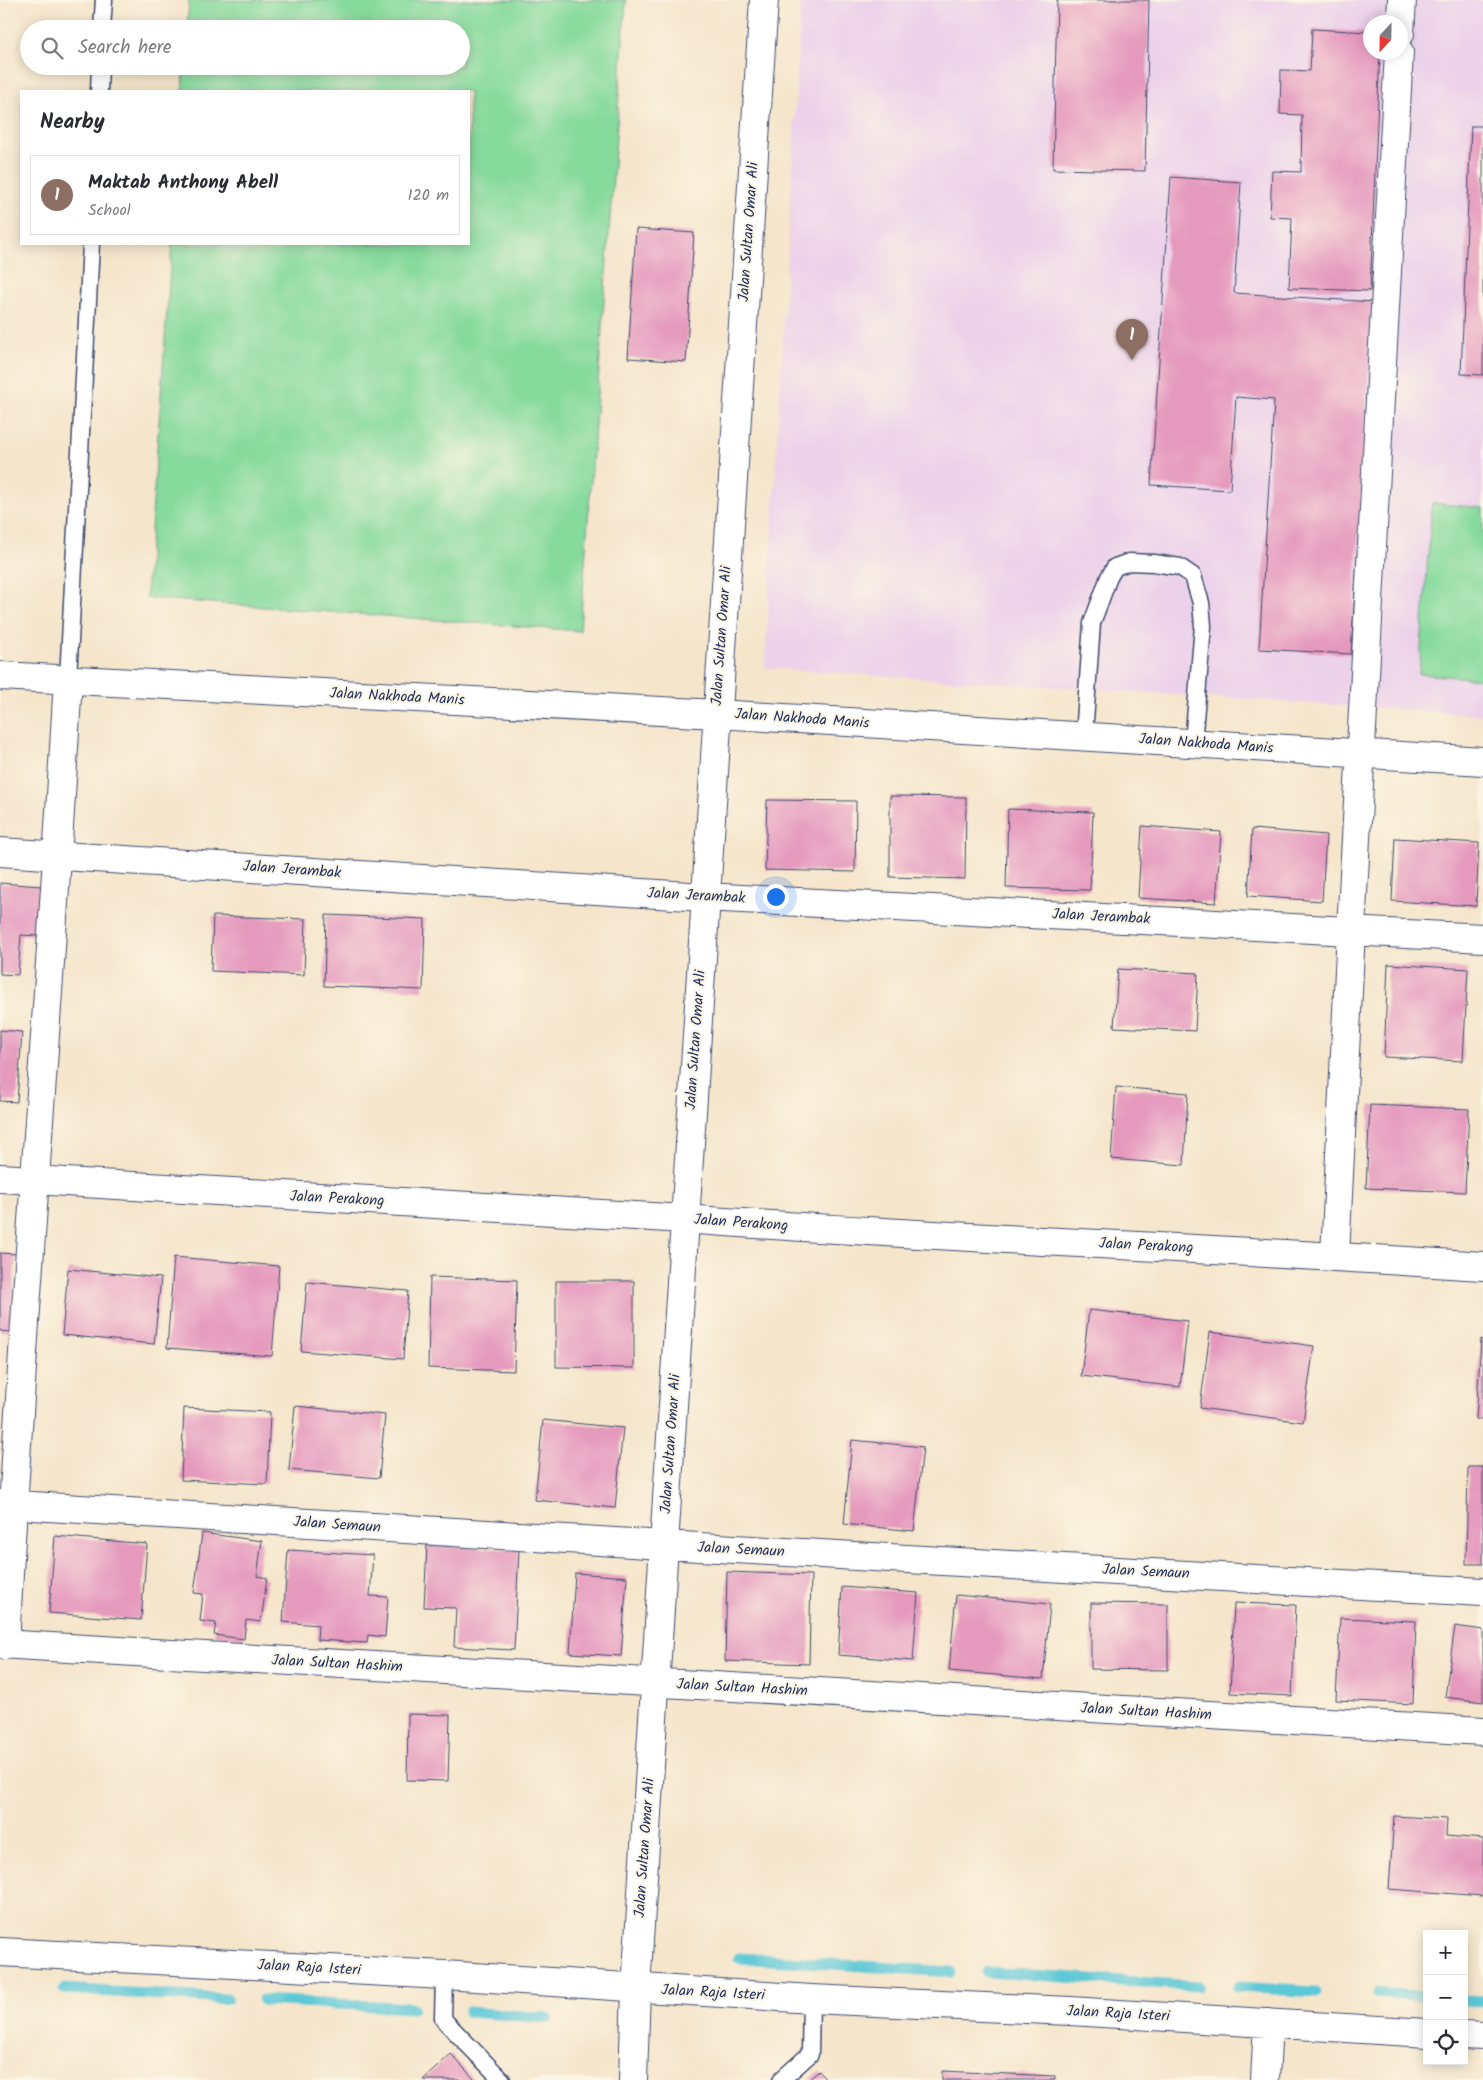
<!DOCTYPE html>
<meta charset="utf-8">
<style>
:root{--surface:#fff;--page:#f2f2f3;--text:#2b2b33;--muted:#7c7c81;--line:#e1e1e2;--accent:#0f766e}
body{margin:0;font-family:Kalam,sans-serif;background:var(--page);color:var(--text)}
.controls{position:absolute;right:15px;bottom:15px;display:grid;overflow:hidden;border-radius:0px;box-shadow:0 2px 12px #0003}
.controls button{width:45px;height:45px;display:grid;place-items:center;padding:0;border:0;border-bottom:1px solid var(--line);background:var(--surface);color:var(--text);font:25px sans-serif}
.compass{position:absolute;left:1363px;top:15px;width:45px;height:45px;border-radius:50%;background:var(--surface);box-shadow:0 2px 12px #0003;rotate:202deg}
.you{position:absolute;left:775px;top:896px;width:18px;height:18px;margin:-12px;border:4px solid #fff;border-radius:50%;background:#1a73e8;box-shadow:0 0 0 8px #1a73e833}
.badge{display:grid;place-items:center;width:32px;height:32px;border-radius:50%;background:var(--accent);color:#fff;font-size:16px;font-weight:700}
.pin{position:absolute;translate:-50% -41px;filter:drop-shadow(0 1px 2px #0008)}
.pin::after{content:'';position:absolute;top:26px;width:18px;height:15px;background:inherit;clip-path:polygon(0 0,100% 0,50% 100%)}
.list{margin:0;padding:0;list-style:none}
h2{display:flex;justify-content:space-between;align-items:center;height:65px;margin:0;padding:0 20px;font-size:21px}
h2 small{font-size:16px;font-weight:400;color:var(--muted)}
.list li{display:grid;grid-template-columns:32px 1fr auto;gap:15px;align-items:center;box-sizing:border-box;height:80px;margin:0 10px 10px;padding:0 10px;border:1px solid var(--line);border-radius:0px}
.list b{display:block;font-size:19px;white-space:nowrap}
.list p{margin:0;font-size:16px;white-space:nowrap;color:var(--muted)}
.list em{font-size:16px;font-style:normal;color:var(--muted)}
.icon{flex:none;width:28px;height:28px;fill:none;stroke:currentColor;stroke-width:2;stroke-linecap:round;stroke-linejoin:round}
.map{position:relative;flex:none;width:1483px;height:2080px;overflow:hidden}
.search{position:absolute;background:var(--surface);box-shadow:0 2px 12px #0003;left:20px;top:20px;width:450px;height:55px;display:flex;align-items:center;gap:12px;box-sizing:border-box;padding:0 18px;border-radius:28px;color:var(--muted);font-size:19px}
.panel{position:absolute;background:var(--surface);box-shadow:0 2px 12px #0003;left:20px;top:90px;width:450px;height:155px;border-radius:0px}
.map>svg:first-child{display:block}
.built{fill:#ecd1ea;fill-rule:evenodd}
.green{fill:#86da9c;stroke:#50847d}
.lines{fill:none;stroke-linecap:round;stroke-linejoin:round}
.stream{stroke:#5dc8d7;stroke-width:11}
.building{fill:#e599bd}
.lane-casing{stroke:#3c4a6e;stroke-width:19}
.street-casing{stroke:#3c4a6e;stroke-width:30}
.lane{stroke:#fff;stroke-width:16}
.street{stroke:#fff;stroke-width:28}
.labels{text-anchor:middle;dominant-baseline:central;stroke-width:4;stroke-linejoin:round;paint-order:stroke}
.street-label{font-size:15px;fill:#1b2f5e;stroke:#fcf5e5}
</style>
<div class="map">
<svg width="1483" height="2080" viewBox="0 0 1483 2080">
<rect width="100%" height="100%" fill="#fcf5e5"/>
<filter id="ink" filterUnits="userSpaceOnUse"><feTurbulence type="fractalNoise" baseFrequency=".02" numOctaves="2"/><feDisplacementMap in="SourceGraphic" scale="10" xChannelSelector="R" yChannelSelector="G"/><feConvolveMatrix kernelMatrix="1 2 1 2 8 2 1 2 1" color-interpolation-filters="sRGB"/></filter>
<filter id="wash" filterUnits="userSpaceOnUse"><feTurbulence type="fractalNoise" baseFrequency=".0096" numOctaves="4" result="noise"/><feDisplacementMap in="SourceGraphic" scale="20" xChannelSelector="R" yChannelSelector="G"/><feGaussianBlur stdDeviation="1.12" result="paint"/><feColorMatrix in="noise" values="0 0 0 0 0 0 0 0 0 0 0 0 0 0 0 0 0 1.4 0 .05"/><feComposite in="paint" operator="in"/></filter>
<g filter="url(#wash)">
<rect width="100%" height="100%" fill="#f5e5cb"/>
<!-- built -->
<path class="built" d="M801,0H1483V715L765,668ZM1370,22H1400V52H1370Z"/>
<!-- green -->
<path class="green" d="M189,0H626L580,631L146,598L172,244H469V91H183L184,66H461V29H187Z
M1432,503L1483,508V679L1419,674Z"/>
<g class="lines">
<!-- stream -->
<path class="stream" d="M739,1958L951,1972
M987,1972L1198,1986
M1238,1987L1316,1992
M64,1989L227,1999
M1378,1993L1427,1997
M263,2000L413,2008
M1464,2000L1483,2001
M469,2012L547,2018"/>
</g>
<g id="blocks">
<!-- building -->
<path class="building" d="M1057,0H1149L1145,171L1053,169Z
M1312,29L1370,32V52H1380L1370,291L1289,288L1292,218L1270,217L1272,171L1301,172L1302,115L1280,114L1281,70L1310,71Z
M1471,126H1483V375L1461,374Z
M1171,177L1241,182L1234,293L1373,302L1351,654L1259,649L1274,400L1236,397L1230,490L1151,485Z
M636,229L694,233L686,362L628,358Z
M890,796L966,797L965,879L890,877Z
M767,800L856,801L855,872L765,870Z
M1008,809L1093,812L1090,890L1006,888Z
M1142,826L1221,832L1216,903L1138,898Z
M1252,829L1326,835L1322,901L1248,896Z
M1395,838L1479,843L1476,906L1392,901Z
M0,883L41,886L38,936L21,935L18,975L0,974Z
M326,915L425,919L423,990L324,986Z
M213,916L306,919L304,975L211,971Z
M1388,964L1468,969L1463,1061L1384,1057Z
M1118,969L1198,973L1195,1031L1114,1027Z
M0,1030L22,1032L17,1102L0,1101Z
M1116,1087L1188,1093L1184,1165L1111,1159Z
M1370,1105L1469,1109L1465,1192L1366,1188Z
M0,1253L16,1254L11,1332L0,1331Z
M174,1257L279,1266L272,1356L167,1348Z
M68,1269L161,1278L154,1344L62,1335Z
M430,1277L517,1280L514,1371L428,1368Z
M556,1281H634V1368L556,1367Z
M307,1282L408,1291L403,1359L301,1351Z
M1089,1310L1188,1321L1180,1387L1081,1376Z
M1210,1332L1314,1346L1303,1422L1200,1408Z
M1481,1339L1483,1340V1419H1476Z
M295,1406L385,1415L379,1478L289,1470Z
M184,1408L270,1412L267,1484L181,1480Z
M543,1420L623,1428L615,1508L535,1500Z
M852,1440L923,1447L914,1531L844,1524Z
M1468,1467H1483V1564H1466Z
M202,1533L262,1541L257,1576L267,1578L261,1622L246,1620L244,1639L214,1635L216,1623L200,1621L203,1594L194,1593Z
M55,1536L147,1544L141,1620L49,1613Z
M427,1545L519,1550L514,1650L454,1647L456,1608L424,1607Z
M288,1550L373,1555L370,1596L388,1597L385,1637L368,1635L367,1643L317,1640L318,1625L283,1622Z
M727,1572L811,1575L809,1664L725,1661Z
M575,1573L627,1577L621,1656L570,1653Z
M842,1587L918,1593L913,1661L838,1655Z
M956,1595L1050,1604L1043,1679L949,1671Z
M1091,1603L1168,1604V1670L1091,1669Z
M1234,1603L1296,1605L1292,1696L1230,1693Z
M1340,1618L1416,1621L1413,1704L1336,1700Z
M1455,1626L1483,1630V1702L1445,1697Z
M408,1714L450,1715L448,1781L407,1780Z
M1394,1816L1447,1819L1446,1836L1483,1839V1896L1389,1889Z
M451,2054L475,2080H423Z
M819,2071L827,2080H808Z
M942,2071L1055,2076V2080H942Z"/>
</g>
</g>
<g filter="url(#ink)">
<use href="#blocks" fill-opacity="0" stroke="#3c4a6e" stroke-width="1"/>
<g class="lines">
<!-- lane casing -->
<g class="lane-casing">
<path id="lane" d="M102,29L104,0
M99,91L100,66
M68,679L91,244
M1084,736L1092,623L1109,577L1115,567L1129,562L1154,563L1180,567L1193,576L1201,603L1203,626L1193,743
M444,1975L443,2019L502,2080
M781,2080L810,2054L811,1999"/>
</g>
<!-- street casing -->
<g class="street-casing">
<path id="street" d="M1400,33L1402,0
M0,676L717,714L1483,761
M0,852L705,897L1483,938
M0,1178L685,1219C951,1239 1217,1248 1483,1266
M1335,1256L1351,930L1399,52
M0,1504L664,1545L1483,1592
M0,1644L1483,1731
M5,1645C22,1323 50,1001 68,679
M0,1952L444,1975L811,1999L1070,2011L1427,2033
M1464,2035L1483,2036
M633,2080L636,1988L664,1545L764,0
M1265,2080L1268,2023"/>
</g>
<!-- lane -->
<use href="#lane" class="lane"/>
<!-- street -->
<use href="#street" class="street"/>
</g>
</g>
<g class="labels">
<!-- street labels -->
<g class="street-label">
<text transform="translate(749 232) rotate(-86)">Jalan Sultan Omar Ali</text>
<text transform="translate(722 636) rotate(-86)">Jalan Sultan Omar Ali</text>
<text transform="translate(397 697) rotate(3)">Jalan Nakhoda Manis</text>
<text transform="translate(802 719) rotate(4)">Jalan Nakhoda Manis</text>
<text transform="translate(1206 744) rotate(4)">Jalan Nakhoda Manis</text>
<text transform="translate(292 870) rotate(4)">Jalan Jerambak</text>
<text transform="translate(696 896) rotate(3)">Jalan Jerambak</text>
<text transform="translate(1101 917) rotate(3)">Jalan Jerambak</text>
<text transform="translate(696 1040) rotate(-86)">Jalan Sultan Omar Ali</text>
<text transform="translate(337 1199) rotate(3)">Jalan Perakong</text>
<text transform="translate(741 1223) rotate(4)">Jalan Perakong</text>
<text transform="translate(1146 1246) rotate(3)">Jalan Perakong</text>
<text transform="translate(671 1444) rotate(-86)">Jalan Sultan Omar Ali</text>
<text transform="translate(337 1525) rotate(4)">Jalan Semaun</text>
<text transform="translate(741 1550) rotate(3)">Jalan Semaun</text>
<text transform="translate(1146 1572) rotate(3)">Jalan Semaun</text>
<text transform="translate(337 1664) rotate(3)">Jalan Sultan Hashim</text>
<text transform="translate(742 1688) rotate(3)">Jalan Sultan Hashim</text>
<text transform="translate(1146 1712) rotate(3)">Jalan Sultan Hashim</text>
<text transform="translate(645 1848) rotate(-86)">Jalan Sultan Omar Ali</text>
<text transform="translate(309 1968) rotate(3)">Jalan Raja Isteri</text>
<text transform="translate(713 1993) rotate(3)">Jalan Raja Isteri</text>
<text transform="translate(1118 2014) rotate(3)">Jalan Raja Isteri</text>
</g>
</g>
</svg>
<div class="controls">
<button>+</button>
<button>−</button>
<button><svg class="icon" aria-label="locate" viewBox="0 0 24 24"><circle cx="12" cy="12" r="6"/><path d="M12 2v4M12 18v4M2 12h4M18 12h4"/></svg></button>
</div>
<svg class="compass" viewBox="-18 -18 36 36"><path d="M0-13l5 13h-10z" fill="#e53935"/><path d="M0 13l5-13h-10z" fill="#7c7c81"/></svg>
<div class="you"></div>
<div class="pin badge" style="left:1132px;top:360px;background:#8d6e63">1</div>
<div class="search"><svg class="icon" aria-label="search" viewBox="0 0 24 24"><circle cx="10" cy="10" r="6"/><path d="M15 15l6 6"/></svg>Search here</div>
<section class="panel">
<h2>Nearby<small></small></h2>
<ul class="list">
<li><span class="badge" style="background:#8d6e63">1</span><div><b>Maktab Anthony Abell</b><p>School</p></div><em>120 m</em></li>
</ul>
</section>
</div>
